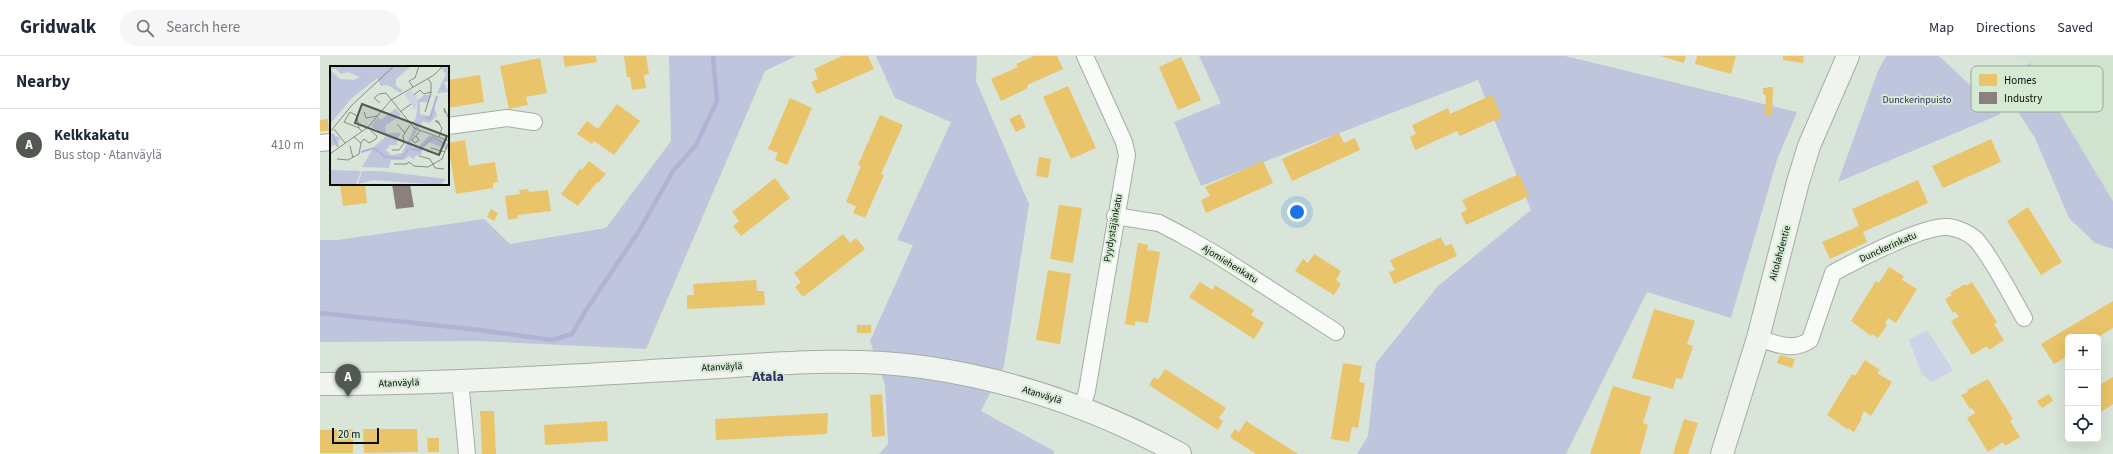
<!DOCTYPE html>
<meta charset="utf-8">
<style>
:root{--surface:#fff;--page:#f6f6f7;--text:#1f2937;--muted:#747a83;--line:#e0e1e3;--accent:#515950}
body{margin:0;font-family:"Source Sans 3",sans-serif;background:var(--page);color:var(--text)}
.controls{position:absolute;right:12px;bottom:12px;display:grid;overflow:hidden;border-radius:6px;box-shadow:0 4px 16px #0002}
.controls button{width:36px;height:36px;display:grid;place-items:center;padding:0;border:0;border-bottom:1px solid var(--line);background:var(--surface);color:var(--text);font:20px sans-serif}
.scale{position:absolute;left:12px;bottom:10px;width:47px;box-sizing:border-box;padding-left:4px;border:2px solid #080e07;border-top:0;font-size:11px;line-height:14px;white-space:nowrap;color:#080e07;-webkit-text-stroke:3px #d5ead3;paint-order:stroke}
.you{position:absolute;left:977px;top:156px;width:14px;height:14px;margin:-10px;border:3px solid #fff;border-radius:50%;background:#1a73e8;box-shadow:0 0 0 6px #1a73e833}
.badge{display:grid;place-items:center;width:26px;height:26px;border-radius:50%;background:var(--accent);color:#fff;font-size:13px;font-weight:700}
.pin{position:absolute;translate:-50% -33px;filter:drop-shadow(0 1px 2px #0008)}
.pin::after{content:'';position:absolute;top:21px;width:14px;height:12px;background:inherit;clip-path:polygon(0 0,100% 0,50% 100%)}
.list{margin:0;padding:0;list-style:none}
h2{display:flex;justify-content:space-between;align-items:center;height:52px;margin:0;padding:0 16px;font-size:17px}
h2 small{font-size:13px;font-weight:400;color:var(--muted)}
.list li{display:grid;grid-template-columns:26px 1fr auto;gap:12px;align-items:center;box-sizing:border-box;height:72px;padding:0 16px;border-top:1px solid var(--line)}
.list b{display:block;font-size:15px;white-space:nowrap}
.list p{margin:0;font-size:13px;white-space:nowrap;color:var(--muted)}
.list em{font-size:13px;font-style:normal;color:var(--muted)}
.icon{flex:none;width:22px;height:22px;fill:none;stroke:currentColor;stroke-width:2;stroke-linecap:round;stroke-linejoin:round}
.map{position:relative;flex:none;width:1793px;height:398px;overflow:hidden}
header{display:flex;align-items:center;gap:24px;box-sizing:border-box;height:56px;padding:0 20px;background:var(--surface);border-bottom:1px solid var(--line)}
header strong{font-size:19px}
nav{display:flex;gap:22px;margin-inline-start:auto;font-size:14px}
.search{width:280px;height:36px;background:var(--page);display:flex;align-items:center;gap:10px;box-sizing:border-box;padding:0 14px;border-radius:22px;color:var(--muted);font-size:15px}
main{display:flex}
aside{flex:1;background:var(--surface)}
.map>svg:first-child{display:block}
.built{fill:#cfe3ce}
.green{fill:#ccd2e8}
.forest{fill:#bfc5dc}
.homes{fill:#e9c46a}
.industry{fill:#8a817c}
.lines{fill:none;stroke-linecap:round;stroke-linejoin:round}
.stream{stroke:#b0b3d4;stroke-width:4.5}
.street-casing{stroke:#a4ada3;stroke-width:18}
.secondary-casing{stroke:#a4ada3;stroke-width:24}
.street{stroke:#f9fbf9;stroke-width:16}
.secondary{stroke:#eff4ee;stroke-width:22}
.labels{text-anchor:middle;dominant-baseline:central;stroke-width:4;stroke-linejoin:round;paint-order:stroke}
.park-label{font-size:10px;fill:#342e6c;stroke:#d5ead3}
.street-label{font-size:10px;fill:#080e07;stroke:#d5ead3}
.district-label{font-size:14px;font-weight:bold;fill:#322c67;stroke:#d5ead3}
.inset-river{fill:none;stroke:#b0b3d4;stroke-width:2}
.inset-road{fill:none;stroke:#858f84;stroke-width:1}
.view{fill:#515950;fill-opacity:0.15;stroke:#515950;stroke-width:2}
.inset-edge{fill:none;stroke:#080e07;stroke-width:2}
.key{fill:#d5ead3;stroke:#98a896;stroke-width:1}
.key-label{font-size:11px;fill:#080e07}
</style>
<header>
<strong>Gridwalk</strong>
<div class="search"><svg class="icon" aria-label="search" viewBox="0 0 24 24"><circle cx="10" cy="10" r="6"/><path d="M15 15l6 6"/></svg>Search here</div>
<nav><a>Map</a><a>Directions</a><a>Saved</a></nav>
</header>
<main>
<aside>
<h2>Nearby<small></small></h2>
<ul class="list">
<li><span class="badge">A</span><div><b>Kelkkakatu</b><p>Bus stop · Atanväylä</p></div><em>410 m</em></li>
</ul>
</aside>
<div class="map">
<svg width="1793" height="398" viewBox="0 0 1793 398">
<rect width="100%" height="100%" fill="#d9e5d8"/>
<!-- built -->
<path class="built" d="M1692,0H1793V145L1710,7Z"/>
<!-- green -->
<path class="green" d="M1607,274L1633,314L1612,326L1602,318L1589,284Z"/>
<!-- forest -->
<path class="forest" d="M349,0H476L445,15L326,293L159,285L0,286V184H17L164,163L190,188L286,172L351,85Z
M556,0H657L656,25L709,148L684,310L661,355L734,395V398H559L568,388L565,329L550,285L593,189L577,184L631,66L575,42Z
M879,0H1245L1477,56L1457,104L1411,262L1327,236L1246,398H1037L1048,380L1056,307L1118,230L1211,154L1158,24L881,130L854,66L901,47Z
M1566,0H1619L1681,58L1518,126L1558,15Z
M1710,7L1793,145V193L1775,187L1749,162L1715,82L1680,28Z"/>
<!-- homes -->
<path class="homes" d="M243,0H276L277,6L245,11Z
M304,0H326L329,18L324,19L326,32L312,34L310,21H307Z
M522,0H548L554,13L497,38L491,26L498,23L494,13Z
M714,0H737L743,13L707,29L708,32L681,45L671,23L698,11L696,8Z
M1340,0H1366L1364,7Z
M1377,0H1416L1411,18L1375,8Z
M1463,0H1484L1483,7L1463,4Z
M861,1L881,44L858,54L839,11Z
M220,2L227,37L206,41L208,49L189,53L180,10Z
M160,19L164,46L128,52V24Z
M748,30L776,92L751,103L723,41Z
M1447,31H1453L1452,59H1445L1446,39L1443,38V32H1447Z
M1172,39L1182,61L1140,80L1137,75L1095,94L1090,81L1096,78L1092,69L1128,52L1130,58Z
M470,42L492,52L467,109L455,104L458,97L448,93Z
M297,48L320,65L294,99L274,85L272,88L257,78L267,65L278,73Z
M700,58L706,71L696,76L689,63Z
M560,59L583,69L561,118L564,119L545,162L533,157L536,150L526,146L541,110L538,109Z
M8,63L9,75H0V64Z
M1019,77L1024,87L1035,82L1040,94L972,125L962,103Z
M1671,83L1681,106L1623,132L1612,110Z
M145,84L149,110L175,106L178,126L173,127V132L136,138L128,87Z
M719,101L731,103L728,122L716,120Z
M269,105L286,118L278,127L277,126L258,150L241,138L260,113L262,114Z
M943,105L953,127L886,157L881,144L890,140L885,131Z
M1199,118L1209,140L1146,169L1141,157L1147,154L1142,144Z
M455,122L470,142L421,180L413,170L419,165L412,156Z
M1598,124L1608,147L1543,176L1547,186L1510,203L1502,186L1539,170L1532,153Z
M20,128H45L47,147L23,150Z
M208,133L209,136L228,134L231,155L198,159V162L188,164L185,140L200,138L199,134Z
M739,149L762,152L753,207L730,203Z
M1708,151L1742,206L1721,219L1687,165Z
M171,153L178,157L174,165L167,161Z
M523,178L530,187L536,182L545,193L483,241L475,231L481,226L474,217Z
M1121,181L1125,190L1132,188L1137,200L1074,228L1069,216L1075,214L1070,204Z
M818,187L828,189L827,194L840,196L828,267L815,265V270L805,268Z
M994,198L1021,215L1016,224L1021,228L1014,239L975,215L983,203L988,207Z
M1569,211L1584,220L1582,224L1597,233L1576,267L1568,262L1565,268L1567,269L1558,282L1552,278L1551,280L1531,265L1556,225L1559,227Z
M728,214L751,218L740,288L716,284Z
M436,224L437,235H444L445,249L367,253V239H374L373,228Z
M880,226L893,234L895,229L934,254L931,259L944,267L934,283L869,241Z
M1652,226L1677,266L1674,268L1684,284L1669,294L1667,290L1652,299L1631,265L1639,261L1635,255L1633,257L1625,243L1632,239L1630,237L1645,228L1646,230Z
M1793,245V272L1778,281H1748V300L1734,308L1721,288Z
M1334,253L1375,265L1367,288L1373,290L1362,323L1356,322L1353,333L1312,322Z
M537,269H551V277H537Z
M1460,299L1475,303L1472,312L1457,307Z
M1545,304L1560,314L1557,317L1572,326L1551,360L1544,355L1541,361L1542,362L1534,376L1528,372L1527,373L1507,359L1532,318L1535,320Z
M1023,307L1042,310L1039,326L1045,327L1038,372L1032,371L1029,386L1011,383Z
M845,313L906,352L899,362L903,365L898,374L829,329L834,321L838,324Z
M1793,321V348L1778,358V330Z
M1668,323L1693,363L1690,365L1700,381L1685,390L1683,386L1668,396L1647,362L1655,357L1652,352L1650,353L1641,339L1648,336L1647,334Z
M1293,330L1331,341L1323,367L1328,369L1320,398H1270Z
M562,338L565,380L552,381L550,339Z
M1729,338L1733,345L1722,352L1717,345Z
M160,355H174L176,398H162Z
M508,357L507,378L396,384L395,363Z
M1364,363L1378,367L1368,398H1353Z
M287,365L288,385L225,389L224,369Z
M926,365L978,398H936L910,381L915,373L919,376Z
M33,373V397H0V374Z
M43,373H97L98,396L44,397Z
M107,382H119V396H108Z"/>
<!-- industry -->
<path class="industry" d="M72,128H90L94,151L76,153Z"/>
<g class="lines">
<!-- stream -->
<path class="stream" d="M0,257L160,274L232,284L252,278L268,251L319,175L353,115L376,89L397,45L393,0"/>
<!-- street casing -->
<g class="street-casing">
<path id="street" d="M128,70L187,62L214,66
M0,87L11,86
M795,160L839,167L862,179L897,199L1016,276
M1438,282C1456,288 1473,296 1490,284L1513,217C1537,204 1600,171 1626,171C1636,171 1652,178 1658,186C1675,207 1690,238 1704,262
M140,324L147,398
M762,351L767,335L807,99L804,86L765,0"/>
</g>
<!-- secondary casing -->
<g class="secondary-casing">
<path id="secondary" d="M0,328C122,328 244,320 366,313C444,309 524,300 603,311C694,324 780,354 860,398
M1402,398L1438,282L1478,126L1489,90L1528,0"/>
</g>
<!-- street -->
<use href="#street" class="street"/>
<!-- secondary -->
<use href="#secondary" class="secondary"/>
</g>
<g class="labels">
<!-- park labels -->
<g class="park-label">
<text x="1597" y="44">Dunckerinpuisto</text>
</g>
<!-- street labels -->
<g class="street-label">
<text transform="translate(793 172) rotate(-80)">Pyydystäjänkatu</text>
<text transform="translate(1568 191) rotate(-24)">Dunckerinkatu</text>
<text transform="translate(1460 197) rotate(-75)">Aitolahdentie</text>
<text transform="translate(910 208) rotate(32)">Ajomiehenkatu</text>
<text transform="translate(402 311) rotate(-3)">Atanväylä</text>
<text transform="translate(79 327) rotate(-2)">Atanväylä</text>
<text transform="translate(722 339) rotate(17)">Atanväylä</text>
</g>
<!-- district labels -->
<g class="district-label">
<text x="448" y="321">Atala</text>
</g>
</g>
<!-- overview -->
<g transform="translate(10 10)">
<rect width="119" height="119" fill="#d9e5d8"/>
<path d="M81,24L88,34L85,44L74,28Z" fill="#ccd2e8"/>
<path d="M0,0H81L66,13V20L73,25L70,27L58,19L51,20L47,12L21,33L0,58V4L10,13L24,14L29,11L18,6L11,8L6,3H0ZM115,0L119,2V14L114,17L119,26L107,27L116,8L112,3ZM94,29H101L98,36H90V48L99,50L104,40L107,50L99,57L93,55L81,75L83,81L89,80L99,69L115,76L119,84L99,76L94,79L91,89L85,90L84,93L79,90L74,94H61L59,102L32,101L44,81L56,70L41,60L48,51L51,54L66,42L71,49L55,60L56,67H70V70L68,71L67,79H60L56,84L61,89L72,87L85,60L82,57L86,52L88,34ZM2,68L10,72L7,79L0,80ZM0,104L31,105L26,118L0,119ZM32,105H50L116,113L111,119L44,114L28,118Z" fill="#bfc5dc"/>
<path class="inset-river" d="M95,51L100,53L107,30M2,68L8,81M80,83L89,84L103,71L116,78M31,86L44,82L49,86M50,86L55,91L71,92L79,83"/>
<path class="inset-road" d="M83,21L79,15L85,12L89,0M84,29L90,24L94,28L101,26M50,37L44,32L49,28L56,27L84,62L119,75M34,46L36,52L47,50M70,46L81,38M95,46L101,27V17L98,13M115,47L114,42L119,53M67,58L75,67M29,62L27,50L20,46L14,56L29,62L32,66M4,63L15,77M0,66L22,39L64,0M86,70L89,74L85,77L82,74L90,65M109,71L112,62L111,61L108,55H105L110,58M31,77L34,73L39,77L46,73L47,70L41,65M20,80L23,92M101,82L115,86M62,84H69L74,77L73,70L80,59M0,88L38,61L61,34L104,9L113,0M89,90L100,93L105,102L114,103M7,93L18,94L29,88L31,77L24,71M64,98H77M76,98L79,96L84,100L98,101L112,93L119,75M32,119H52"/>
<path class="view" d="M32,38L117,70L109,89L25,57Z"/>
<rect width="119" height="119" class="inset-edge"/>
</g>
<!-- legend -->
<rect x="1651" y="10" width="132" height="46" rx="6" class="key"/>
<rect x="1659" y="18" width="18" height="12" fill="#e9c46a"/>
<rect x="1659" y="36" width="18" height="12" fill="#8a817c"/>
<g class="key-label">
<text x="1684" y="28">Homes</text>
<text x="1684" y="46">Industry</text>
</g>
</svg>
<div class="controls">
<button>+</button>
<button>−</button>
<button><svg class="icon" aria-label="locate" viewBox="0 0 24 24"><circle cx="12" cy="12" r="6"/><path d="M12 2v4M12 18v4M2 12h4M18 12h4"/></svg></button>
</div>
<div class="scale">20 m</div>
<div class="you"></div>
<div class="pin badge" style="left:28px;top:341px">A</div>
</div>
</main>
